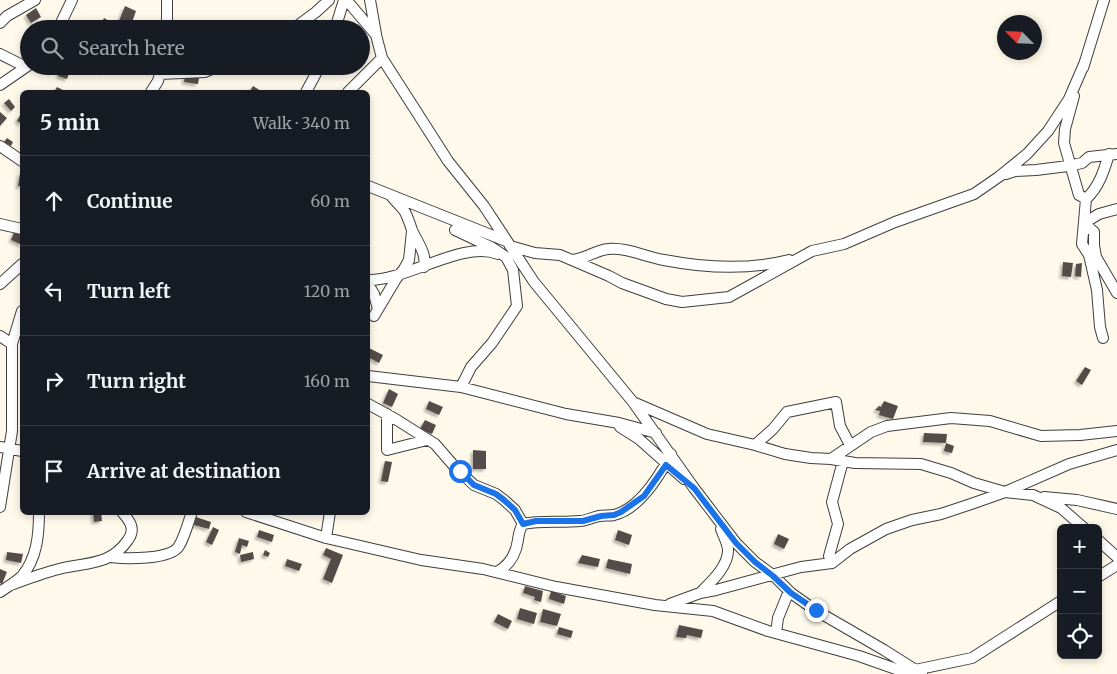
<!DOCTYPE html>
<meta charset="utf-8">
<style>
:root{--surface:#171b24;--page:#20242c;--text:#f1f3f6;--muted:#9ea1a6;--line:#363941}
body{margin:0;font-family:Merriweather,serif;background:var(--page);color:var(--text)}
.controls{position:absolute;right:15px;bottom:15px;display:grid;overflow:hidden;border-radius:8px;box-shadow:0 2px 8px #0003}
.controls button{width:45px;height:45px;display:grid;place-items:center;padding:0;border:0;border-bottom:1px solid var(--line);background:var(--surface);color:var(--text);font:25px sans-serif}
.compass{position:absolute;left:997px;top:15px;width:45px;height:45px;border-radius:50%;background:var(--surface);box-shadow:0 2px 8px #0003;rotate:294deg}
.stop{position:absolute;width:15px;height:15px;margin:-11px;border:4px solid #1a73e8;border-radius:50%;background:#fff}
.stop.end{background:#1a73e8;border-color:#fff;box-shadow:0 1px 5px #0008}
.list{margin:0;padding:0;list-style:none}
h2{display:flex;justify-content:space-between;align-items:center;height:65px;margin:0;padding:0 20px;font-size:21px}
h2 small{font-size:16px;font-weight:400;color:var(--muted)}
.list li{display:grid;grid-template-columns:32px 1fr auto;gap:15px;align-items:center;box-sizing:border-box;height:90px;padding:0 20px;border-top:1px solid var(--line)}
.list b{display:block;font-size:19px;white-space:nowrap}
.list em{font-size:16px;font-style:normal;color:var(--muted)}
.icon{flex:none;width:28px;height:28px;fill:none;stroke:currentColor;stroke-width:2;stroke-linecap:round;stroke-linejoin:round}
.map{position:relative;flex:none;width:1117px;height:674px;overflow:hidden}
.search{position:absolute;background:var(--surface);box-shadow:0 2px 8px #0003;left:20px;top:20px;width:350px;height:55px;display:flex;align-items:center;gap:12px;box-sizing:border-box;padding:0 18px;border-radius:28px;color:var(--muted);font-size:19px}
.panel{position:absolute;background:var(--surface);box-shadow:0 2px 8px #0003;left:20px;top:90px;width:350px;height:425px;border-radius:8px}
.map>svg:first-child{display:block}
.building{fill:#544c48;filter:url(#shadow)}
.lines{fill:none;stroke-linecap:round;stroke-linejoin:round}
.minor-casing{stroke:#3f3f3f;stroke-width:12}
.minor{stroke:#fff;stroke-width:10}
.route{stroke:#1a73e8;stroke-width:6}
</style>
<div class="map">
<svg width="1117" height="674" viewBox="0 0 1117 674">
<defs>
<filter id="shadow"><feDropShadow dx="-2.5" dy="2.5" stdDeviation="1" flood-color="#0004"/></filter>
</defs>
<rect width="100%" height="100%" fill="#fff9eb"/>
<!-- building -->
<path class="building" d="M125,6L136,11L131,25L119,21Z
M36,8L41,17L31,23L26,15Z
M104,18L111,22L108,29H98Z
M91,66H105L103,72Z
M61,67L70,70L67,79L58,76Z
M185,76L199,78L198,84L184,82Z
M253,86L261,91L260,92H253L250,91Z
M57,87L65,91L64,92H54Z
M9,99L15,107L11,111L4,103Z
M0,112L7,118L0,126Z
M20,115L22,117V124L17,121Z
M7,138L13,142L11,146L4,142Z
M20,173H22V187L18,186Z
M15,230L22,233V245L11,240Z
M1063,262L1073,263L1071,277L1062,276Z
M1082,263L1081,277L1075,276L1076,264Z
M369,348L383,355L379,363L368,357Z
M1085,367L1091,370L1082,385L1076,381Z
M389,389L398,394L392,407L383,403Z
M429,401L443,407L439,415L426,409Z
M884,401L898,406L893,419L879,415L880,411L875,410L879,406L881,407Z
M425,420L436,425L432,434L420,429Z
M924,433L947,434L946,443L923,442Z
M946,443L954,446L952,453L944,451Z
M473,450L486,451V469H473Z
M385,461L392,462L388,482L381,481Z
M93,512H101L102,521L94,522Z
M196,517L211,522L209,529L194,525Z
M213,527L219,530L212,545L206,542Z
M259,530L274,535L272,542L257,537Z
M618,530L632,535L629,545L615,540Z
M778,534L789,539L784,549L774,544Z
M239,538L249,541L247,547L242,545L240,554L235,552Z
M326,548L343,555L332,583L323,579L331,559L323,555Z
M265,550L270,553L268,557L263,555Z
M7,552L23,554L21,563L6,560Z
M253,552L254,559L241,562L240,555Z
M582,555L600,559L598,567L578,563Z
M287,559L302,564L299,571L285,566Z
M608,559L632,564L630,574L606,568Z
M0,569L7,572L2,584L0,583Z
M525,586L543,591L541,602L534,600L535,597L523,593Z
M551,591L566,596L564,604L549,599Z
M520,608L537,613L534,624L517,619Z
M543,609L561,614L557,626L540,622Z
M498,614L512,621L508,629L494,622Z
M679,625L703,630L701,638L687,635L686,638L676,637Z
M559,627L573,631L571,638L557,634Z"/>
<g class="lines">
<!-- minor casing -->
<g class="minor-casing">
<path id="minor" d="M344,0L349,3L376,35L382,58L416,111L448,161L484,206L534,282L633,402L694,488L736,543L755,562L773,575L791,593L815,610L884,650L922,674
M370,0L376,34
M0,23L7,16L35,0
M58,29L72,0
M167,29V0
M293,29L316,12L329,0
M335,29L344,0
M0,54L26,67
M1083,68L1104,0
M160,74L205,72L219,66
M0,85L29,65
M151,92L158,81L162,66
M306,92L320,66
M348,92L382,58
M1074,96L1065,129L1064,143L1079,195L1086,199L1082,244L1089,255L1097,290L1100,327L1103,338
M0,146L22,161
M1006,174L1015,171L1036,170L1068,166L1082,163L1089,157L1117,154
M368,186L506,241
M392,197C396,202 402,207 405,212C408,218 410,224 412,230C417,242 427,253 424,267
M1086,199C1099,187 1104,171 1109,154
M1084,223L1094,232V245L1096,257
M1084,223L1099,214L1117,209
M0,224L22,229
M455,230L491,247L506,257L513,270L517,306L492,343L471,367L461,387
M510,246L535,253L560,255L609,276L622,283L666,299L682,302L729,297L812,251L844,244L895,222L974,194L1000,176L1027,154L1048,131L1069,99L1085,62
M1086,250L1096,257L1117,293
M572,260C585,259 596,250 608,249C626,247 646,257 664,260C705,268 749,270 789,260
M368,280C407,281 462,240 498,254
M0,284L22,264
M368,284L374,294L378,309
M374,316L396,279L404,269L409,260L412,231
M0,336L12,344
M368,376L461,387L566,414L619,423L656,433
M633,402L707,434L755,445L785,454L811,458L831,459L871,432L887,426L951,418L990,421L1041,436L1080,435L1117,431
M368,404L397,420L435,444L454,466L474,485L496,494L504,500L515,510L523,524
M387,414V450L427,440
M620,427L639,439L684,479
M755,445L773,429L787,412L836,402L840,426L850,445
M0,447L22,451
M831,459L855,463L921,464L951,473L974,483L1005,492L1033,495L1061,508L1084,528
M1044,497L1077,500L1117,509
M0,507L12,431V344L22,311
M246,512L326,538L421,560L483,569L556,587L655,605L713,611L768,631L859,656L910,674
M326,538L330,512
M1098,540L1117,557
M111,557C125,559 171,560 179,546C185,536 188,523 192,512
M832,563L829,556L838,524L832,502L843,461
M497,572C510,565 516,554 518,540C519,533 519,530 523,524C542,520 561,523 580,521C586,521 593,517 599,516C604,515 609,516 614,515C639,509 660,475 671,454
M1098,577L1117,565
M11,585C27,579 43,573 59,569C87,562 110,566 128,540C136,529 130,521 122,512
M0,592C7,587 16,582 22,576C37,558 39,535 39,512
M700,593C711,582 729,566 728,549C727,542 723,535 721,529
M670,604L700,593L716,590L801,567L832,563L850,549L886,529L912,520L941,514L974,503L1005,492L1069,464L1117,450
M776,633L778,618L789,591
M915,670L972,658L1061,601"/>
</g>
<!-- minor -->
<use href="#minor" class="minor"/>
</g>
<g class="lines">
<!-- route -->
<path class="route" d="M460,471L474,485L496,494L504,500L515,510L523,524L536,521H583L601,516L614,515L621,512L644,496L666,465L694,488L736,543L755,562L773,576L791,593L816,610"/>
</g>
</svg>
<div class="controls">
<button>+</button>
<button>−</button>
<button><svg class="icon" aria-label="locate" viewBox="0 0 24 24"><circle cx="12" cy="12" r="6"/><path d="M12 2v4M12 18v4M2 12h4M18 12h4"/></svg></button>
</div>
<svg class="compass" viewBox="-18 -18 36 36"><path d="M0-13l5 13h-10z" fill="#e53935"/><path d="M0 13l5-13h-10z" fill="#9ea1a6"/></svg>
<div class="stop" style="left:460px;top:471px"></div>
<div class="stop end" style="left:816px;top:610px"></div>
<div class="search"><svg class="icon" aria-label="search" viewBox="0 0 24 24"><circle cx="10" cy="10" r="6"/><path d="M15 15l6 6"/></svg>Search here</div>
<section class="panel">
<h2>5 min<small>Walk · 340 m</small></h2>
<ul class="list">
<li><svg class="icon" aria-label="ahead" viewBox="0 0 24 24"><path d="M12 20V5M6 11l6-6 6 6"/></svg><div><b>Continue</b></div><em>60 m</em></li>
<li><svg class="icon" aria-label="left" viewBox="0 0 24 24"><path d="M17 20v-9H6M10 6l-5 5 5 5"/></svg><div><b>Turn left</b></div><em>120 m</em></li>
<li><svg class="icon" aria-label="right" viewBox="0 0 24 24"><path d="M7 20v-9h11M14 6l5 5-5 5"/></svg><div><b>Turn right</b></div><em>160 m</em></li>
<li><svg class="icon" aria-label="arrive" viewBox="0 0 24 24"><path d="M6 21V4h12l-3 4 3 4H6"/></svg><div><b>Arrive at destination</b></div></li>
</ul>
</section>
</div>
